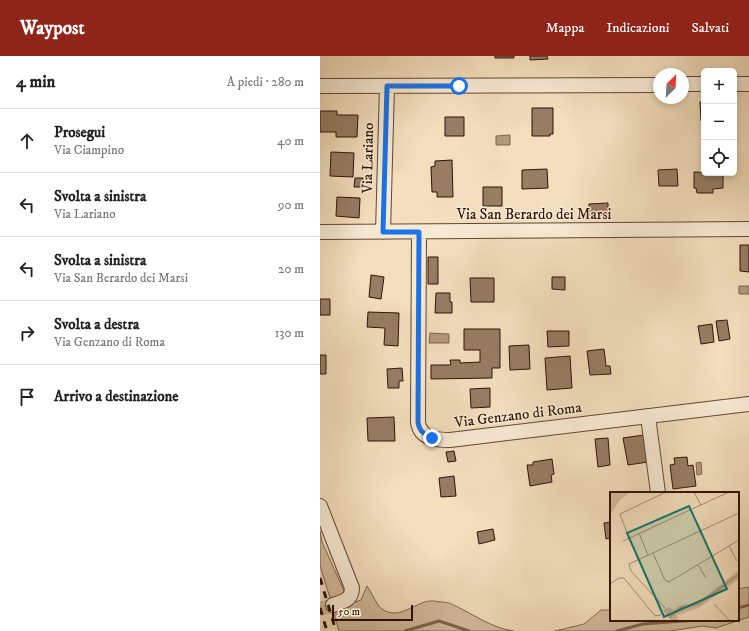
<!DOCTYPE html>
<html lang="it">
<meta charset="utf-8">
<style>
:root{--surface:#fff;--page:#f6f6f6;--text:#222;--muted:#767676;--line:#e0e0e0;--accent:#8f2418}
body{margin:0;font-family:"IM FELL DW Pica",serif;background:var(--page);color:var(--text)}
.controls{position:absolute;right:12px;top:12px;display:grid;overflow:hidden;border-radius:6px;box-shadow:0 2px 6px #0003}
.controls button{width:36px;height:36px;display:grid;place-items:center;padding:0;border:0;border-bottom:1px solid var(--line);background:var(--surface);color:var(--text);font:20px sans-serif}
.compass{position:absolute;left:333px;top:12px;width:36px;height:36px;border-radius:50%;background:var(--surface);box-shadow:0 2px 6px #0003;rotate:24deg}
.scale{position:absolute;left:12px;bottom:10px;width:81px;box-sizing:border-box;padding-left:4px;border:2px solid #311303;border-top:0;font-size:11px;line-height:14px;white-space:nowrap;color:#311303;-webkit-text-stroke:3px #f7ead4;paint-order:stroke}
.stop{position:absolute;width:12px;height:12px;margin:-9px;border:3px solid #1a73e8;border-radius:50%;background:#fff}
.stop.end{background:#1a73e8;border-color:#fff;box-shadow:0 1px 4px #0008}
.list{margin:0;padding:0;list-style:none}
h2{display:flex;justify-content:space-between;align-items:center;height:52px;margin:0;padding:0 16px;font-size:17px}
h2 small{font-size:13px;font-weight:400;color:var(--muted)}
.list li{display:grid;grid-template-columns:26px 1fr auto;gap:12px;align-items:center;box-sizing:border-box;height:64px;padding:0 16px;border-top:1px solid var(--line)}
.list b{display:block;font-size:15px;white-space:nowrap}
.list p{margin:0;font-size:13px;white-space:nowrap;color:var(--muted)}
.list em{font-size:13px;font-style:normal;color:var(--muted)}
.icon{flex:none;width:22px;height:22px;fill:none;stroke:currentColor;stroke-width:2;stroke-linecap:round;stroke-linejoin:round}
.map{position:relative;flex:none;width:429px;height:575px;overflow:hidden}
header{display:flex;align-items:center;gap:24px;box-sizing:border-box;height:56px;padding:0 20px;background:var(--accent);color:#fff}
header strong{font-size:19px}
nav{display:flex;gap:22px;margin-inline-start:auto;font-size:14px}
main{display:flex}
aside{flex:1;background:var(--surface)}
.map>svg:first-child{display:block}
.green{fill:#d2bb9d;stroke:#826750}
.water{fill:#b1997e;stroke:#7e634d}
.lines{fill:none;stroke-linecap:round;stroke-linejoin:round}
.stream{stroke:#7e634d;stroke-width:3}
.building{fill:#967d64;stroke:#311303}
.minor-tunnel{stroke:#ccb598;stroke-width:14;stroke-dasharray:14 7;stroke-linecap:butt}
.minor-casing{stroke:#624632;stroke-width:16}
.minor{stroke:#f7ead4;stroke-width:14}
.rail{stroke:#311303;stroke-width:3;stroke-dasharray:7 7;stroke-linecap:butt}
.route{stroke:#1a73e8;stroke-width:5}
.labels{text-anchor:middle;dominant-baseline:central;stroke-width:3;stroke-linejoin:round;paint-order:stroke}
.street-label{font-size:15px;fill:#311303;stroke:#f7ead4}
.inset-river{fill:none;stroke:#b1997e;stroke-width:2}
.inset-road{fill:none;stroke:#a58d73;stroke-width:1}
.view{fill:#0f766e;fill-opacity:0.15;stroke:#0f766e;stroke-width:2}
.inset-edge{fill:none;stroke:#311303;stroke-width:2}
</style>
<header>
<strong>Waypost</strong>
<nav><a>Mappa</a><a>Indicazioni</a><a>Salvati</a></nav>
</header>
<main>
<aside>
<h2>4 min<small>A piedi · 280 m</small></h2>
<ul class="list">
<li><svg class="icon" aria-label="ahead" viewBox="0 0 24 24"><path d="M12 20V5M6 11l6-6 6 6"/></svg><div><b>Prosegui</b><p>Via Ciampino</p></div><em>40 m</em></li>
<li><svg class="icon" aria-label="left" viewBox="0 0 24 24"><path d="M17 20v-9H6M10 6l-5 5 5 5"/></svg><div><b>Svolta a sinistra</b><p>Via Lariano</p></div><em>90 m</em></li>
<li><svg class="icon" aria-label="left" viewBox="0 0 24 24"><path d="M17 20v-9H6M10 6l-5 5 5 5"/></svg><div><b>Svolta a sinistra</b><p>Via San Berardo dei Marsi</p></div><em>20 m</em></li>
<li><svg class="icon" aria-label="right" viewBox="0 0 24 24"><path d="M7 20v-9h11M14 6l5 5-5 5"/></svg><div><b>Svolta a destra</b><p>Via Genzano di Roma</p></div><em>130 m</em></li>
<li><svg class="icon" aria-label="arrive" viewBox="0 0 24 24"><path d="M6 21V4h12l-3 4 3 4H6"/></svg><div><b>Arrivo a destinazione</b></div></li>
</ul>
</aside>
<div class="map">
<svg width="429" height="575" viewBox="0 0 429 575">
<rect width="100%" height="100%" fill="#f3debd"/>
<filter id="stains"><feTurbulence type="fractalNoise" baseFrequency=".005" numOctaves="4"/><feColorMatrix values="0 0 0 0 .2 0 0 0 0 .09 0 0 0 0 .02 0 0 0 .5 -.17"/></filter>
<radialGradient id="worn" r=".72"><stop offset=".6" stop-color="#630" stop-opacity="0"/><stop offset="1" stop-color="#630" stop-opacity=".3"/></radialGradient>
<!-- green -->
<path class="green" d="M0,475L2,486L25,537L11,545L0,510Z
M47,530C51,535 57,550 62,553C80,566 97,543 114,545C119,546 125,546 129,547C151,556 170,572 194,575H19L13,554L41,544Z
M429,531V561L396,572L383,570L350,575H235L264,568L281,554H291V564H418V533Z"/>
<!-- water -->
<path class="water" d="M190,79V89H176V80Z
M419,230H429V238H419Z
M110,277L129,278V287H109Z
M381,406L382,418L377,419L376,407Z"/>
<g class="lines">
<!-- stream -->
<path class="stream" d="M418,552L429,549
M85,575L119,565L149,575
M297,575L323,568L376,564"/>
</g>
<!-- building -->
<path class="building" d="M175,0H194V2H175Z
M210,0H227L228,3L210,4Z
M380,46H384V65H381Z
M414,49L415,67H414Z
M212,52H233V78H230V80H212Z
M0,55H17V59H38L37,81H16V76H0Z
M125,61H144V80H125Z
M11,96L34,97L33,121L10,120Z
M132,104L133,141H117V136H112L111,111L115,110V105Z
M227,113L228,132L202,133V114Z
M357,113L358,130H339L338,114Z
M374,116L403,117V132L393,133V137H377L376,132H374Z
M35,122H43V131H34Z
M163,131H182V150H163Z
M17,141L40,142L39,162L16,160Z
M288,147V159H269V148Z
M420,189H429V216L420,215Z
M108,201H118V228H108Z
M51,219L64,221L61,243L49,241Z
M232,221H245V234L232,233Z
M150,222H174V246H151Z
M116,237H130V246H132V257H115Z
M0,243H10V259H0Z
M48,256L79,257L78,290L64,289L65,272L47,271Z
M407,264L410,283L399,285L396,265Z
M392,268L394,286L381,288L378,270Z
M144,273H180V312H172V322L111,323V309H131L130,304H140V307L160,306V294H144Z
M227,275H249V290L228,291Z
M209,289L210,313L190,314L189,290Z
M284,293L286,310H290L291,318L270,319L267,295Z
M0,299H6V318H0Z
M250,300L252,332L227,334L225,302Z
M82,312L83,325H79V332H68L67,313Z
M170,332V351L151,352L150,333Z
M74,361L75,385H48L47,362Z
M324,379L328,406L308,409L303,382Z
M288,382L290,409L278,411L275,383Z
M134,395L136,405L128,406L126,396Z
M367,401L368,410L373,409L376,430L353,433L350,409L355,408L354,402Z
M232,403L234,418L231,419L232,426L210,430L207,409H213V406Z
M134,420L136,440L121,441L119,422Z
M291,466V482L286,483L284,467Z
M173,473L175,484L159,488L157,476Z"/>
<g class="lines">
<!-- minor-tunnel -->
<path class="minor-tunnel" d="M0,553L13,549"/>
<!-- minor casing -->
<g class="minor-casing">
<path id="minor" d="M363,28H384
M414,28H429
M0,30L339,29
M0,176L429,173
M63,176L67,30
M99,176L98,366C100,383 117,384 130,384L429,348
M328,360L338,437
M0,450L32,532C32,544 23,546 13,549"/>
</g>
<!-- minor -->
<use href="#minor" class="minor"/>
<!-- rail -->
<path class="rail" d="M0,522L16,575
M0,552L7,575"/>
</g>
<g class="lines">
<!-- route -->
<path class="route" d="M112,382C104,379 99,375 98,366L99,176H63L67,30H139"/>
</g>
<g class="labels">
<!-- street labels -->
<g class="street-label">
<text transform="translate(48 102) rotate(-89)">Via Lariano</text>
<text x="214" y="158">Via San Berardo dei Marsi</text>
<text transform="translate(198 359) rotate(-7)">Via Genzano di Roma</text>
</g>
</g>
<!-- overview -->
<g transform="translate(290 436)">
<rect width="129" height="129" fill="#f3debd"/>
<path d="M0,0H20L10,8L0,23ZM129,78V87L89,116L67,123L68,129H62L55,121L58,115L64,118L71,113L87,111Z" fill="#d2bb9d"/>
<path class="inset-river" d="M59,126L71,116L89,112L129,82"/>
<path class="inset-road" d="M84,0L91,13M29,41L38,63M19,46L10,22L56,0M13,49L119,0M119,54L127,69M43,61L55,88L59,90L129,48M88,73L96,86M0,92L9,86H14L45,124L51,123M104,112L120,129M54,120L56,117L21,79L19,72L129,21"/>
<path class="view" d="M79,14L117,97L54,125L17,41Z"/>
<rect width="129" height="129" class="inset-edge"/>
</g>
<rect width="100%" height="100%" filter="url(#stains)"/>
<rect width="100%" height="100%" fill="url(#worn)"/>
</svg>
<div class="controls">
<button>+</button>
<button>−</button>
<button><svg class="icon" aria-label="locate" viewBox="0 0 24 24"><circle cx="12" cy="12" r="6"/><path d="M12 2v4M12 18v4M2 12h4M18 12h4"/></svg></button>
</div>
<svg class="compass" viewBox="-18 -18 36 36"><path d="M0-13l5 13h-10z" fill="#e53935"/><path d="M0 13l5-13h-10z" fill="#767676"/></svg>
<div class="scale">50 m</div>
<div class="stop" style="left:139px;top:30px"></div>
<div class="stop end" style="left:112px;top:382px"></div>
</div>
</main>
